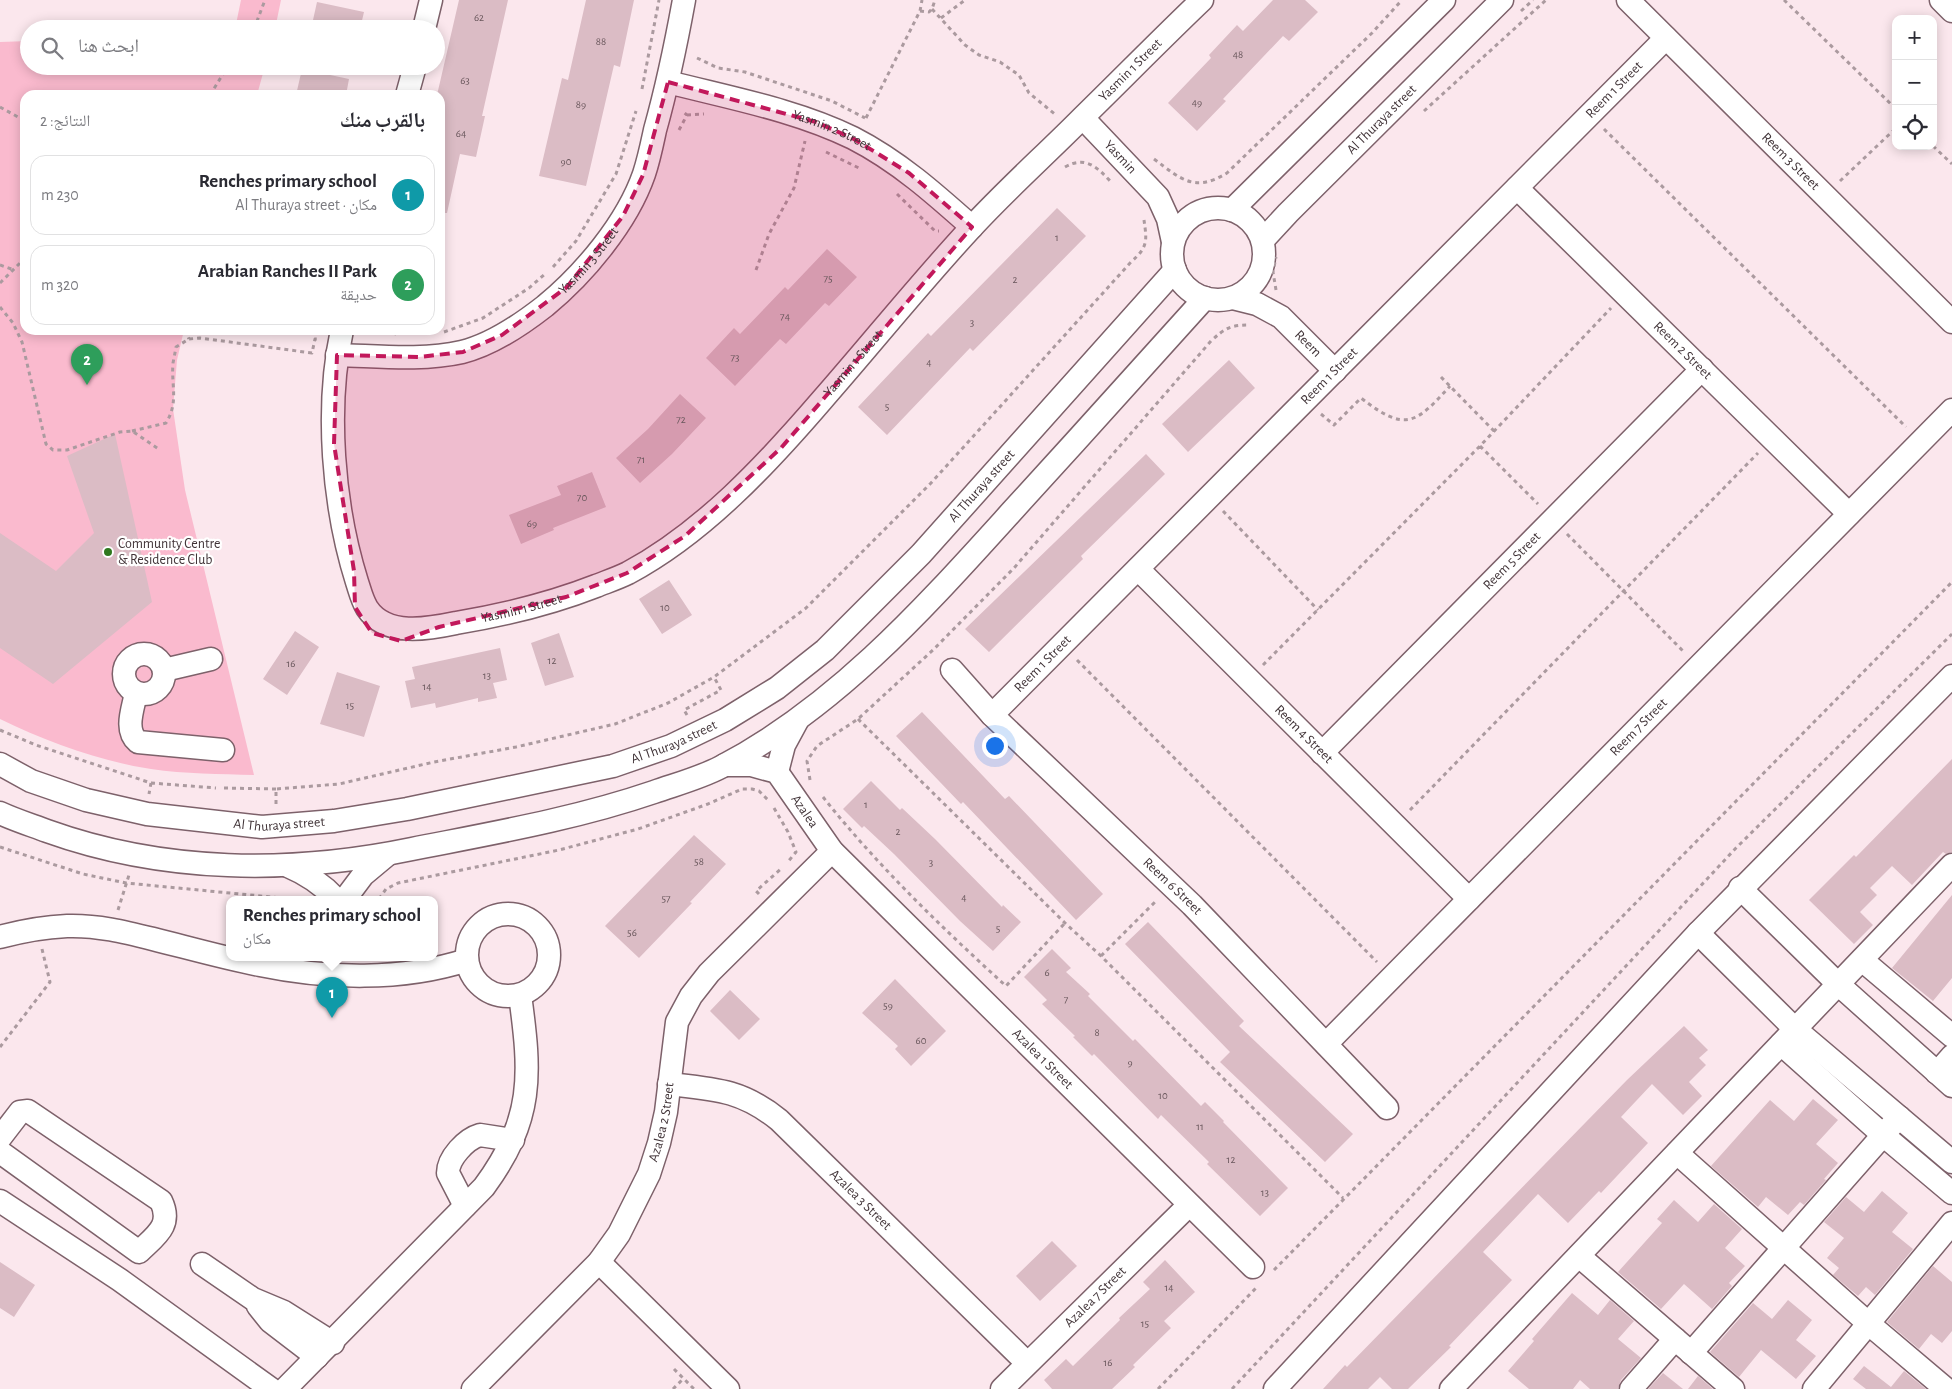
<!DOCTYPE html>
<html lang="ar">
<meta charset="utf-8">
<style>
:root{--surface:#fff;--page:#f7f7f7;--text:#2b2b33;--muted:#7c7c81;--line:#e1e1e2;--accent:#111827}
body{margin:0;font-family:"Alegreya Sans","Noto Naskh Arabic",sans-serif;background:var(--page);color:var(--text);direction:rtl}
.controls{position:absolute;right:15px;top:15px;display:grid;overflow:hidden;border-radius:10px;box-shadow:0 2px 12px #0003}
.controls button{width:45px;height:45px;display:grid;place-items:center;padding:0;border:0;border-bottom:1px solid var(--line);background:var(--surface);color:var(--text);font:25px sans-serif}
.you{position:absolute;left:994px;top:745px;width:18px;height:18px;margin:-12px;border:4px solid #fff;border-radius:50%;background:#1a73e8;box-shadow:0 0 0 8px #1a73e833}
.badge{display:grid;place-items:center;width:32px;height:32px;border-radius:50%;background:var(--accent);color:#fff;font-size:16px;font-weight:700}
.pin{position:absolute;translate:-50% -41px;filter:drop-shadow(0 1px 2px #0008)}
.pin::after{content:'';position:absolute;top:26px;width:18px;height:15px;background:inherit;clip-path:polygon(0 0,100% 0,50% 100%)}
.popup{position:absolute;left:226px;top:896px;width:212px;height:65px;box-sizing:border-box;display:grid;place-content:center;border-radius:10px;background:var(--surface);filter:drop-shadow(0 1px 4px #0005);font-size:16px;white-space:nowrap;color:var(--muted)}
.popup b{font-size:19px;color:var(--text)}
.popup::after{content:'';position:absolute;left:50%;top:100%;margin-left:-10px;border:10px solid transparent;border-top-color:var(--surface)}
.list{margin:0;padding:0;list-style:none}
h2{display:flex;justify-content:space-between;align-items:center;height:65px;margin:0;padding:0 20px;font-size:21px}
h2 small{font-size:16px;font-weight:400;color:var(--muted)}
.list li{display:grid;grid-template-columns:32px 1fr auto;gap:15px;align-items:center;box-sizing:border-box;height:80px;margin:0 10px 10px;padding:0 10px;border:1px solid var(--line);border-radius:15px}
.list b{display:block;font-size:19px;white-space:nowrap}
.list p{margin:0;font-size:16px;white-space:nowrap;color:var(--muted)}
.list em{font-size:16px;font-style:normal;color:var(--muted)}
.icon{flex:none;width:28px;height:28px;fill:none;stroke:currentColor;stroke-width:2;stroke-linecap:round;stroke-linejoin:round}
.map{position:relative;flex:none;width:1952px;height:1389px;overflow:hidden;direction:ltr}
.search{position:absolute;background:var(--surface);box-shadow:0 2px 12px #0003;left:20px;top:20px;width:425px;height:55px;display:flex;align-items:center;gap:12px;box-sizing:border-box;padding:0 18px;border-radius:28px;color:var(--muted);font-size:19px}
.panel{position:absolute;background:var(--surface);box-shadow:0 2px 12px #0003;left:20px;top:90px;width:425px;height:245px;border-radius:15px;direction:rtl}
.map>svg:first-child{display:block}
.green{fill:#fabace}
.building{fill:#dbbcc5}
.lines{fill:none;stroke-linecap:round;stroke-linejoin:round}
.minor-casing{stroke:#7d616a;stroke-width:25}
.path{stroke:#ab9a9f;stroke-width:3;stroke-dasharray:4 4;stroke-linecap:butt}
.minor{stroke:#fff;stroke-width:22}
.marked{fill:#c2185b;fill-opacity:0.2;stroke:#c2185b;stroke-width:4;stroke-dasharray:10 6;stroke-linejoin:round}
.poi-dot{fill:#2f781e;stroke:#fff;stroke-width:2}
.labels{text-anchor:middle;dominant-baseline:central;stroke-width:4.5;stroke-linejoin:round;paint-order:stroke}
.number-label{font-size:11px;fill:#68565b}
.street-label{font-size:14px;fill:#413438;stroke:#fff}
.poi-label{font-size:14px;fill:#413438;stroke:#fff;text-anchor:start}
</style>
<div class="map">
<svg width="1952" height="1389" viewBox="0 0 1952 1389">
<rect width="100%" height="100%" fill="#fbe7ed"/>
<!-- green -->
<path class="green" d="M241,0H281L275,29H235Z
M29,41V66H265L257,95H25V330H184L177,360L173,409L185,490L254,775C220,774 185,774 151,769C99,761 47,742 0,719V42Z"/>
<!-- building -->
<path class="building" d="M459,0H508L482,116H485L476,157L460,154L447,213H440V95H437Z
M586,0H634L620,67L614,65L586,186L539,176L562,78L568,80Z
M1273,0H1305L1318,12L1289,41L1283,36L1223,99L1226,101L1197,131L1168,103L1211,58L1209,55L1237,25L1243,31Z
M317,2L364,12L360,29H311Z
M302,69L349,79L346,95H296Z
M1057,208L1086,236L973,351L970,348L887,435L858,407L928,333L931,336Z
M827,249L857,277L829,306L825,303L786,344L780,339L735,386L706,358L734,328L740,334L785,287L788,290Z
M1229,360L1255,388L1188,452L1162,424Z
M680,394L706,418L672,454L640,483L616,458L648,429Z
M115,434L152,602L53,684L0,648V533L56,571L94,533L67,456Z
M1146,454L1165,474L1081,556L1083,559L989,652L965,629Z
M592,472L606,507L553,528L554,530L521,544L509,515L561,495L557,486Z
M669,580L692,615L662,634L639,599Z
M295,631L319,647L287,695L263,679Z
M559,633L574,677L545,686L531,643Z
M500,648L507,680L493,683L497,698L478,702V698L436,708L435,703L411,708L405,681L415,679L412,667Z
M337,672L380,686L364,737L320,724Z
M922,712L1005,799L1009,796L1103,894L1076,920L963,802L961,804L896,736Z
M1952,759V852L1946,854L1943,852L1912,885L1892,866L1870,888L1877,895L1860,912L1873,925L1854,944L1809,900L1854,855L1856,857Z
M871,781L900,810L902,808L935,839L1002,907L1003,905L1021,922L993,951L960,921L894,854L864,826L862,828L843,809Z
M694,835L726,864L690,902L692,903L639,958L605,926Z
M1952,895V978L1933,1001L1892,968Z
M1148,922L1244,1021L1239,1026L1353,1134L1325,1162L1220,1062L1230,1052L1125,944Z
M1052,949L1071,968L1066,972L1090,994L1088,996L1133,1041L1135,1039L1201,1106L1205,1102L1224,1121L1223,1122L1288,1188L1260,1216L1207,1164L1209,1162L1161,1115L1158,1119L1094,1054L1092,1056L1073,1037L1075,1036L1042,1004L1047,1000L1024,977Z
M895,979L946,1031L911,1066L895,1049L898,1046L862,1013Z
M730,990L760,1019L739,1040L710,1011Z
M1684,1026L1708,1050L1699,1058L1706,1065L1689,1082L1702,1096L1683,1115L1652,1084L1621,1117L1648,1143L1601,1193L1599,1191L1568,1223L1538,1194L1483,1252L1512,1280L1449,1346L1451,1347L1408,1389H1392L1380,1377L1368,1389H1323L1345,1365L1347,1367L1627,1080Z
M1813,1099L1838,1120L1816,1144L1838,1163L1824,1179L1826,1180L1804,1205L1800,1202L1788,1215L1766,1197L1758,1207L1711,1166L1770,1100L1794,1121Z
M1882,1191L1908,1213L1892,1232L1913,1249L1875,1295L1866,1287L1858,1296L1833,1275L1839,1268L1827,1258L1844,1238L1824,1222L1846,1197L1864,1212Z
M1674,1200L1698,1222L1714,1204L1742,1229L1725,1248L1745,1266L1729,1283L1732,1286L1712,1309L1684,1284L1661,1309L1618,1272L1662,1223L1657,1219Z
M1052,1241L1077,1266L1040,1301L1016,1276Z
M1165,1260L1195,1292L1164,1321L1171,1328L1133,1365L1135,1367L1112,1389H1052L1044,1380L1066,1359L1073,1366L1120,1320L1119,1318L1150,1289L1143,1282Z
M0,1262L35,1285L14,1317L0,1308Z
M1933,1266L1952,1282V1331L1942,1343L1931,1334L1919,1349L1887,1322Z
M1572,1293L1598,1315L1610,1300L1634,1321L1618,1339L1641,1358L1621,1380L1618,1389H1590L1580,1380L1573,1389H1529L1508,1371L1534,1341L1532,1339Z
M1788,1300L1812,1320L1796,1340L1816,1356L1796,1379L1761,1350L1739,1377L1710,1352L1753,1303L1772,1319Z
M1864,1366L1891,1387L1904,1371L1926,1389H1866L1853,1379Z
M1663,1373L1683,1389H1648Z
M1698,1376L1713,1389H1688Z"/>
<g class="lines">
<!-- minor casing -->
<g class="minor-casing">
<g id="minor">
<path id="s1" d="M1628,0L1952,322"/>
<path d="M1941,0L1952,11"/>
<path d="M424,29L431,0"/>
<path id="s2" d="M668,82C730,98 796,110 853,138C898,161 935,194 972,227"/>
<path d="M407,95L415,66"/>
<path id="s3" d="M1083,118L1158,197L1168,219L1173,242"/>
<path id="s4" d="M1517,188L1849,514"/>
<circle cx="1218" cy="254" r="46"/>
<path d="M1232,210L1444,0"/>
<path id="s5" d="M1263,240L1288,213L1502,0"/>
<path id="s6" d="M1233,298L1257,304L1281,317L1335,371"/>
<path id="s7" d="M342,330C325,408 333,506 357,582C360,591 362,600 367,608C386,637 428,629 456,623C504,615 550,604 596,586C606,582 618,578 628,573C703,533 767,464 822,400C872,343 920,283 971,228C1005,191 1043,157 1079,121C1120,81 1160,40 1202,0"/>
<path id="s8" d="M337,355C378,356 422,361 462,352C491,345 522,324 545,306C584,274 627,223 644,174C649,159 652,144 655,130C667,87 676,44 684,0"/>
<path id="s9" d="M1138,569L1469,899"/>
<circle cx="144" cy="674" r="20"/>
<path d="M164,670L211,659"/>
<path id="s10" d="M952,670L992,715L1192,905L1387,1108"/>
<path d="M136,693C133,709 124,730 138,742L223,750"/>
<path id="s11" d="M992,715L1666,38"/>
<path id="s12" d="M1322,753L1702,369"/>
<path id="s13" d="M0,764L31,781L86,800L147,814L262,827L334,821L407,809L613,766L671,746L725,720L777,688L825,650L921,554L1175,270"/>
<path id="s14" d="M725,765H751L777,772L832,851L1253,1267"/>
<path d="M777,772L784,745L797,721"/>
<path d="M0,813C15,820 31,825 47,831C164,873 291,874 412,849C493,833 575,819 654,792C677,784 700,778 721,767C838,706 926,606 1014,509C1078,439 1141,369 1205,298"/>
<path d="M288,866C307,874 322,884 336,899"/>
<path d="M1740,888L1838,984L1952,1086"/>
<path d="M345,899L363,875L387,855"/>
<circle cx="508" cy="955" r="41"/>
<path d="M1698,933L1795,1029L1952,1162"/>
<path d="M0,937C22,931 44,927 67,926C97,925 125,932 153,939C189,948 224,958 260,965C327,979 402,981 467,960"/>
<path d="M1862,960L1952,1036"/>
<path id="s15" d="M1326,1044L1952,410"/>
<path d="M1781,1044L1883,1135L1952,1193"/>
<path d="M1937,1073L1952,1056"/>
<path id="s16" d="M669,1084C715,1089 742,1090 779,1120L1027,1363"/>
<path d="M0,1138L20,1112L28,1111L161,1201C173,1226 155,1236 139,1252L0,1152"/>
<path d="M1677,1153L1869,1324L1946,1389"/>
<path d="M0,1201L120,1280L271,1389"/>
<path d="M465,1206L448,1173C448,1158 466,1139 480,1135L513,1140"/>
<path d="M1579,1256L1733,1389"/>
<path d="M599,1262L728,1389"/>
<path d="M202,1264L253,1299L284,1312L333,1343"/>
<path d="M258,1306L270,1321L317,1357"/>
<path d="M1691,1353L1899,1117"/>
<path d="M285,1389L484,1187C534,1119 531,1075 520,995"/>
<path id="s17" d="M473,1389L599,1262L619,1234L649,1174L659,1143L666,1112L677,1022L691,996L709,973L832,851"/>
<path id="s18" d="M1002,1389L1189,1205"/>
<path d="M1275,1389L1698,933L1952,676"/>
<path d="M1451,1389L1952,865"/>
<path d="M1631,1389L1675,1339"/>
<path d="M1814,1389L1952,1223"/>
</g>
</g>
<!-- path -->
<path class="path" d="M1784,0L1896,109
M932,9L965,45L979,55L1000,62L1019,75L1029,93L1056,115
M920,11L929,12L932,9L935,0
M1521,11L1533,0
M941,18L965,0
M254,29L265,0
M697,58L718,68L745,72L832,101L865,118
M642,89L659,0
M210,95L228,66
M0,107L18,117L25,118
M1424,111L1546,0
M687,115L704,114
M866,118L920,11L922,0
M1604,129L1906,427
M679,130L687,115L682,111
M1933,146L1952,164
M826,152L861,169
M1154,159C1181,179 1194,193 1227,173L1372,33L1402,0
M1065,167C1086,155 1098,168 1112,183
M1840,181L1896,128
M897,194L935,231H939
M0,265L14,270
M553,267L576,241L616,174L636,111
M756,270L769,234L794,188L805,141
M0,283L25,258
M1276,290L1273,272L1276,257
M0,307L13,323L22,342L46,444L53,450H67L120,432L132,431L160,450
M185,330L189,339
M379,330L396,334
M444,332L483,318L529,288L546,273
M1441,377L1494,431
M1321,414L1334,425L1361,398C1405,432 1415,425 1450,386
M132,431L166,423C179,402 171,386 173,363C174,358 175,353 176,347L189,339L200,338L312,353L315,339H320
M1480,446L1538,504
M1223,511L1318,610
M1567,534L1684,652
M1077,660L1377,962
M1263,665L1480,446L1611,308
M687,715L684,710L721,690L714,677
M858,719L1065,923L1101,956L1343,1198
M0,730L36,745L151,783L149,794
M810,780L807,761L817,746L858,719L933,650L1014,568L1211,341C1224,329 1230,325 1248,325
M151,783L216,788
M224,788L276,789
M823,797C877,865 941,927 1006,986L1065,923
M276,804V789L339,784L434,762L516,747L615,724L668,703L714,677L806,608L931,483L1131,262C1148,247 1147,241 1144,220
M774,808L788,832L796,852L787,863
M1410,810L1758,453
M0,847L83,874L126,883L292,899
M759,894L756,891L782,868
M379,899L386,889L398,883L559,850L638,829L708,804L742,789H752L759,791L769,801
M118,910L129,875
M1101,956L1155,902L1157,905
M0,1047L50,982L42,949
M1274,1270L1952,582
M674,1369L694,1389
M673,1389L683,1379
M1158,1389L1257,1287
M1232,1389L1735,849L1952,634"/>
<!-- minor -->
<use href="#minor" class="minor"/>
</g>
<!-- marked area -->
<path class="marked" d="M668,82L816,122L854,139L909,173L972,227L781,448L685,536L627,573L566,597L439,627L401,641L372,633L355,607L354,571L334,444L337,355L419,357L463,352L502,335L567,287L623,216L643,175Z"/>
<!-- markers -->
<circle class="poi-dot" cx="108" cy="552" r="5"/>
<g class="labels">
<!-- number labels -->
<g class="number-label">
<text x="479" y="17">62</text>
<text x="601" y="41">88</text>
<text x="1238" y="54">48</text>
<text x="465" y="80">63</text>
<text x="1197" y="102">49</text>
<text x="581" y="104">89</text>
<text x="461" y="133">64</text>
<text x="566" y="161">90</text>
<text x="1057" y="237">1</text>
<text x="828" y="278">75</text>
<text x="1015" y="279">2</text>
<text x="785" y="316">74</text>
<text x="972" y="322">3</text>
<text x="735" y="357">73</text>
<text x="929" y="362">4</text>
<text x="887" y="406">5</text>
<text x="681" y="419">72</text>
<text x="641" y="459">71</text>
<text x="582" y="497">70</text>
<text x="532" y="523">69</text>
<text x="665" y="607">10</text>
<text x="552" y="660">12</text>
<text x="291" y="663">16</text>
<text x="487" y="675">13</text>
<text x="427" y="686">14</text>
<text x="350" y="705">15</text>
<text x="866" y="804">1</text>
<text x="898" y="831">2</text>
<text x="699" y="861">58</text>
<text x="931" y="862">3</text>
<text x="964" y="897">4</text>
<text x="666" y="898">57</text>
<text x="998" y="928">5</text>
<text x="632" y="932">56</text>
<text x="1047" y="972">6</text>
<text x="1066" y="999">7</text>
<text x="888" y="1005">59</text>
<text x="1097" y="1032">8</text>
<text x="921" y="1040">60</text>
<text x="1130" y="1062">9</text>
<text x="1163" y="1095">10</text>
<text x="1200" y="1126">11</text>
<text x="1231" y="1159">12</text>
<text x="1265" y="1192">13</text>
<text x="1169" y="1287">14</text>
<text x="1145" y="1323">15</text>
<text x="1108" y="1362">16</text>
</g>
<!-- street labels -->
<g class="street-label">
<text stroke="none"><textPath href="#s7" startOffset="1272">Yasmin 1 Street</textPath></text>
<text stroke="none"><textPath href="#s11" startOffset="882">Reem 1 Street</textPath></text>
<text stroke="none"><textPath href="#s5" startOffset="169">Al Thuraya street</textPath></text>
<text stroke="none"><textPath href="#s2" startOffset="171">Yasmin 2 Street</textPath></text>
<text stroke="none"><textPath href="#s3" startOffset="54">Yasmin</textPath></text>
<text stroke="none"><textPath href="#s1" startOffset="229">Reem 3 Street</textPath></text>
<text stroke="none"><textPath href="#s8" startOffset="284">Yasmin 3 Street</textPath></text>
<text stroke="none"><textPath href="#s6" startOffset="90">Reem</textPath></text>
<text stroke="none"><textPath href="#s4" startOffset="232">Reem 2 Street</textPath></text>
<text stroke="none"><textPath href="#s7" startOffset="868">Yasmin 1 Street</textPath></text>
<text stroke="none"><textPath href="#s11" startOffset="478">Reem 1 Street</textPath></text>
<text stroke="none"><textPath href="#s13" startOffset="1099">Al Thuraya street</textPath></text>
<text stroke="none"><textPath href="#s12" startOffset="270">Reem 5 Street</textPath></text>
<text stroke="none"><textPath href="#s7" startOffset="446">Yasmin 1 Street</textPath></text>
<text stroke="none"><textPath href="#s11" startOffset="72">Reem 1 Street</textPath></text>
<text stroke="none"><textPath href="#s15" startOffset="445">Reem 7 Street</textPath></text>
<text stroke="none"><textPath href="#s9" startOffset="234">Reem 4 Street</textPath></text>
<text stroke="none"><textPath href="#s13" startOffset="694">Al Thuraya street</textPath></text>
<text stroke="none"><textPath href="#s14" startOffset="101">Azalea</textPath></text>
<text stroke="none"><textPath href="#s13" startOffset="289">Al Thuraya street</textPath></text>
<text stroke="none"><textPath href="#s10" startOffset="309">Reem 6 Street</textPath></text>
<text stroke="none"><textPath href="#s14" startOffset="445">Azalea 1 Street</textPath></text>
<text stroke="none"><textPath href="#s17" startOffset="334">Azalea 2 Street</textPath></text>
<text stroke="none"><textPath href="#s16" startOffset="232">Azalea 3 Street</textPath></text>
<text stroke="none"><textPath href="#s18" startOffset="131">Azalea 7 Street</textPath></text>
</g>
<!-- poi labels -->
<g class="poi-label">
<text x="118" y="544">Community Centre<tspan x="118" dy="16">&amp; Residence Club</tspan></text>
</g>
</g>
</svg>
<div class="controls">
<button>+</button>
<button>−</button>
<button><svg class="icon" aria-label="locate" viewBox="0 0 24 24"><circle cx="12" cy="12" r="6"/><path d="M12 2v4M12 18v4M2 12h4M18 12h4"/></svg></button>
</div>
<div class="you"></div>
<div class="pin badge" style="left:332px;top:1018px;background:#0f9aa8">1</div>
<div class="popup"><b>Renches primary school</b>مكان</div>
<div class="pin badge" style="left:87px;top:385px;background:#2e9e5b">2</div>
<div class="search"><svg class="icon" aria-label="search" viewBox="0 0 24 24"><circle cx="10" cy="10" r="6"/><path d="M15 15l6 6"/></svg>ابحث هنا</div>
<section class="panel">
<h2>بالقرب منك<small>النتائج: 2</small></h2>
<ul class="list">
<li><span class="badge" style="background:#0f9aa8">1</span><div><b>Renches primary school</b><p>مكان · Al Thuraya street</p></div><em>230 m</em></li>
<li><span class="badge" style="background:#2e9e5b">2</span><div><b>Arabian Ranches II Park</b><p>حديقة</p></div><em>320 m</em></li>
</ul>
</section>
</div>
